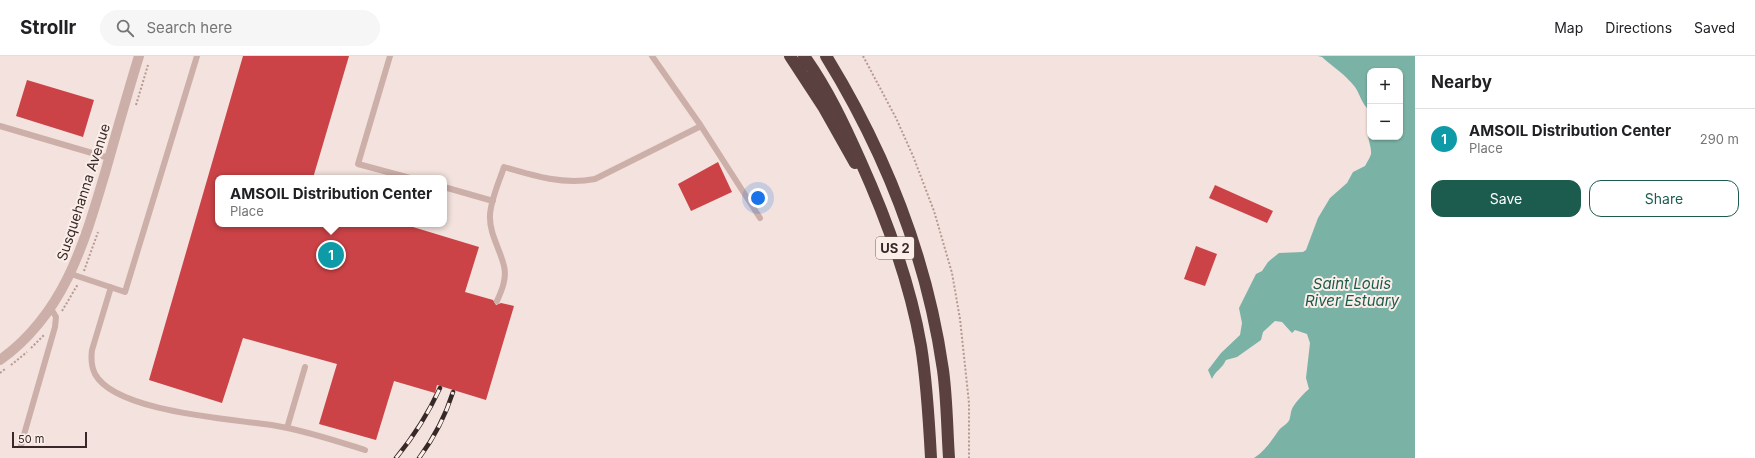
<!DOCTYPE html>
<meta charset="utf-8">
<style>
:root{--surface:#fff;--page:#f6f6f6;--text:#202124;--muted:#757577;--line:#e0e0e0;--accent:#1c5c4f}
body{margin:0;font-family:Inter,sans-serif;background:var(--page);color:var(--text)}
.controls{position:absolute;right:12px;top:12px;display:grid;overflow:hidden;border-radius:8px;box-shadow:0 1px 3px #0004}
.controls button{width:36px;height:36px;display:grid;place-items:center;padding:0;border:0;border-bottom:1px solid var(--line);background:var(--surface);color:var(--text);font:20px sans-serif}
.scale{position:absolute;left:12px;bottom:10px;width:75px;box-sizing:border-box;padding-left:4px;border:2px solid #382928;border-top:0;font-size:11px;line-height:14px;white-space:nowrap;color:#382928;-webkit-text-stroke:3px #fbeee9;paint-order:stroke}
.you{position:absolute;left:758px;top:142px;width:14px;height:14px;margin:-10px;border:3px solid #fff;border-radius:50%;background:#1a73e8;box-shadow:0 0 0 6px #1a73e833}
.badge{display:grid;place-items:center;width:26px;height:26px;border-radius:50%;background:var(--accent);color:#fff;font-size:13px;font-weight:700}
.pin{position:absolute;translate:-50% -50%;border:2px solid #fff;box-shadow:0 1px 4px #0006}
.popup{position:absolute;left:215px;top:119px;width:232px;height:52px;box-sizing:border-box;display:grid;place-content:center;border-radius:8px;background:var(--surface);filter:drop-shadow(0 1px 3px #0005);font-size:13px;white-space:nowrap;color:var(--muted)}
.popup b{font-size:15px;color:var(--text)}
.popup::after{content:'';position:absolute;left:50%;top:100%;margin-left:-8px;border:8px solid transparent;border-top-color:var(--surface)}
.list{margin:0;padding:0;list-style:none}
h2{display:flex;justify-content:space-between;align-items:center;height:52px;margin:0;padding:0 16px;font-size:17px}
h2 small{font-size:13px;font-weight:400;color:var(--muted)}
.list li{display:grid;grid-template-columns:26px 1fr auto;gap:12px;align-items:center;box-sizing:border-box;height:60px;padding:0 16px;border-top:1px solid var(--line)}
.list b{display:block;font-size:15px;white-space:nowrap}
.list p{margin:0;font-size:13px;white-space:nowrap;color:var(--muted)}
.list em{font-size:13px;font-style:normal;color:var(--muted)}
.actions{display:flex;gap:8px;padding:12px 16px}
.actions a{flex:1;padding:9px 0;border:1px solid var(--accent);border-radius:12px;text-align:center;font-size:14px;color:var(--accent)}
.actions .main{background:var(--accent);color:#fff}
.icon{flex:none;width:22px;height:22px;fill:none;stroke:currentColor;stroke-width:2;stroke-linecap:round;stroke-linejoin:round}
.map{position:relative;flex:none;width:1415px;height:402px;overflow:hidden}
header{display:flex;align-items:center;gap:24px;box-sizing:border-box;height:56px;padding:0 20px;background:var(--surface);border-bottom:1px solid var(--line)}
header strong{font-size:19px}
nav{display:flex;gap:22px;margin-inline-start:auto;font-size:14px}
.search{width:280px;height:36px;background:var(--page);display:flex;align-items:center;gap:10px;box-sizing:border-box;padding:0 14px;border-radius:22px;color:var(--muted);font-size:15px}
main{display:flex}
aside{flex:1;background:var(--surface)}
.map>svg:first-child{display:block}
.water{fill:#7ab2a5}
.building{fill:#cb4347}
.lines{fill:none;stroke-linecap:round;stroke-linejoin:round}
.path{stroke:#b89892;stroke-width:2;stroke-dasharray:2 2;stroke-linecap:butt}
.service{stroke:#ccafa8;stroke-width:6}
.tertiary{stroke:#ccafa8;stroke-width:10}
.motorway{stroke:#5a403f;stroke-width:12}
.rail-casing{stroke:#382928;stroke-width:4.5}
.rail{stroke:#fbeee9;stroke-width:3;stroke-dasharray:9;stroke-linecap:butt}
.labels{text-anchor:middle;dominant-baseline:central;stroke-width:4;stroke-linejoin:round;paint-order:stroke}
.shield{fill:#fbeee9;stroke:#726462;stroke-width:1}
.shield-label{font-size:13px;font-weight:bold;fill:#382928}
.street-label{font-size:14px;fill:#382928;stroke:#fbeee9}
.water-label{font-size:15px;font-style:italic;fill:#1c5c4f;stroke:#fbeee9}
</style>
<header>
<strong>Strollr</strong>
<div class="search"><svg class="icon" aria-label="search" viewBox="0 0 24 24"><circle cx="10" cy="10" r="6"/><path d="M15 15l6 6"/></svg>Search here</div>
<nav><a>Map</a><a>Directions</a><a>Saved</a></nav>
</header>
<main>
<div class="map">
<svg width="1415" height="402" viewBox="0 0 1415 402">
<rect width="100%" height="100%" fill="#f3e2dd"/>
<!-- water -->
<path class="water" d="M1318,0H1415V402H1254C1265,395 1272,384 1279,374C1281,371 1286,369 1288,366C1291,363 1290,355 1293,351C1295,347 1306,335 1309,333L1306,322L1310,287L1307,278L1295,274L1292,277L1282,266L1275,265L1263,276L1261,284L1237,301L1226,304C1222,313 1215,315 1212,323L1208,314L1221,297L1240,279L1242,267L1239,252L1256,218L1262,215L1268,206L1279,197L1303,196L1306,194L1318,162L1330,142L1347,127L1353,116L1365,110C1367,106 1370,102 1371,98C1372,89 1365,81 1370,72V81H1400V15H1370V55C1361,47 1361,40 1355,31C1346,19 1333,11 1322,1Z"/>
<!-- building -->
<path class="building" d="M243,0H349L313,122H218V168H403L479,191L465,236L493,244L496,249L501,247L514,250L486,344L437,329L435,337L394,325L376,384L319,368L337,308L243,282L222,347L149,324Z
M27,24L94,44L83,81L16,60Z
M718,106L732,136L691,155L678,128Z
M1215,129L1273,155L1267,167L1209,142Z
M1196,190L1217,198L1205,230L1184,223Z"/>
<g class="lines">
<!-- path -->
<path class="path" d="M863,0L896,62L913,100L934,155L952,217L960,263L969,347V402
M136,49L148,9
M84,215L98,176
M62,255L78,228
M31,292L45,278
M11,309L27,296
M0,317L5,313"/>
<!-- service -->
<path class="service" d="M390,0L358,108L410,122
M652,0L701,70L760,162
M0,70L109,102
M444,131L493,145
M71,218L125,236L197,0
M111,231L92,294C91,302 91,310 95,318C116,357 236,363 277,370C307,375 336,385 365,394
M497,245C502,234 507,222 504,210C500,193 489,177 490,159C491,143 499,126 504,111C534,120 563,129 595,123L701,70
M287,372L305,311
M21,389L55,271L56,261L50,251"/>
<!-- tertiary -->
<path class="tertiary" d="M0,304C64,258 84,188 105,117C116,78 127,39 139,0"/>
<!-- motorway -->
<path class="motorway" d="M790,0L824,52L855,107
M804,0C827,32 844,68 860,104C887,164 910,226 921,290C927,327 929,365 931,402
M826,0C885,96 927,202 943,314C947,343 947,373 949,402"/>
<!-- rail casing -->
<g class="rail-casing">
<path id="rail" d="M396,402C414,380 428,358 440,332
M419,402C434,382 445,361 453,336"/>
</g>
<!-- rail -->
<use href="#rail" class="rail"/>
</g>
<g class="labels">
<!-- shield labels -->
<rect class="shield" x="876" y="181" width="38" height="22" rx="3"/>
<g class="shield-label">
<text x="895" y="192">US 2</text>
</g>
<!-- street labels -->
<g class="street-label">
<text transform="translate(83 136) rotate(-72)">Susquehanna Avenue</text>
</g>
<!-- water labels -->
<g class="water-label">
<text x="1352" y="227">Saint Louis<tspan x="1352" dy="17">River Estuary</tspan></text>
</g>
</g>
</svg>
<div class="controls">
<button>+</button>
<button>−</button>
</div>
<div class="scale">50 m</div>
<div class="you"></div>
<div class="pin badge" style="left:331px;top:199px;background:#0f9aa8">1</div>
<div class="popup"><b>AMSOIL Distribution Center</b>Place</div>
</div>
<aside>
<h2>Nearby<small></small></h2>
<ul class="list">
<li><span class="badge" style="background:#0f9aa8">1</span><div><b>AMSOIL Distribution Center</b><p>Place</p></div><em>290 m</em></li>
</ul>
<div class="actions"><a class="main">Save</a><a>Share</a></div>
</aside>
</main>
